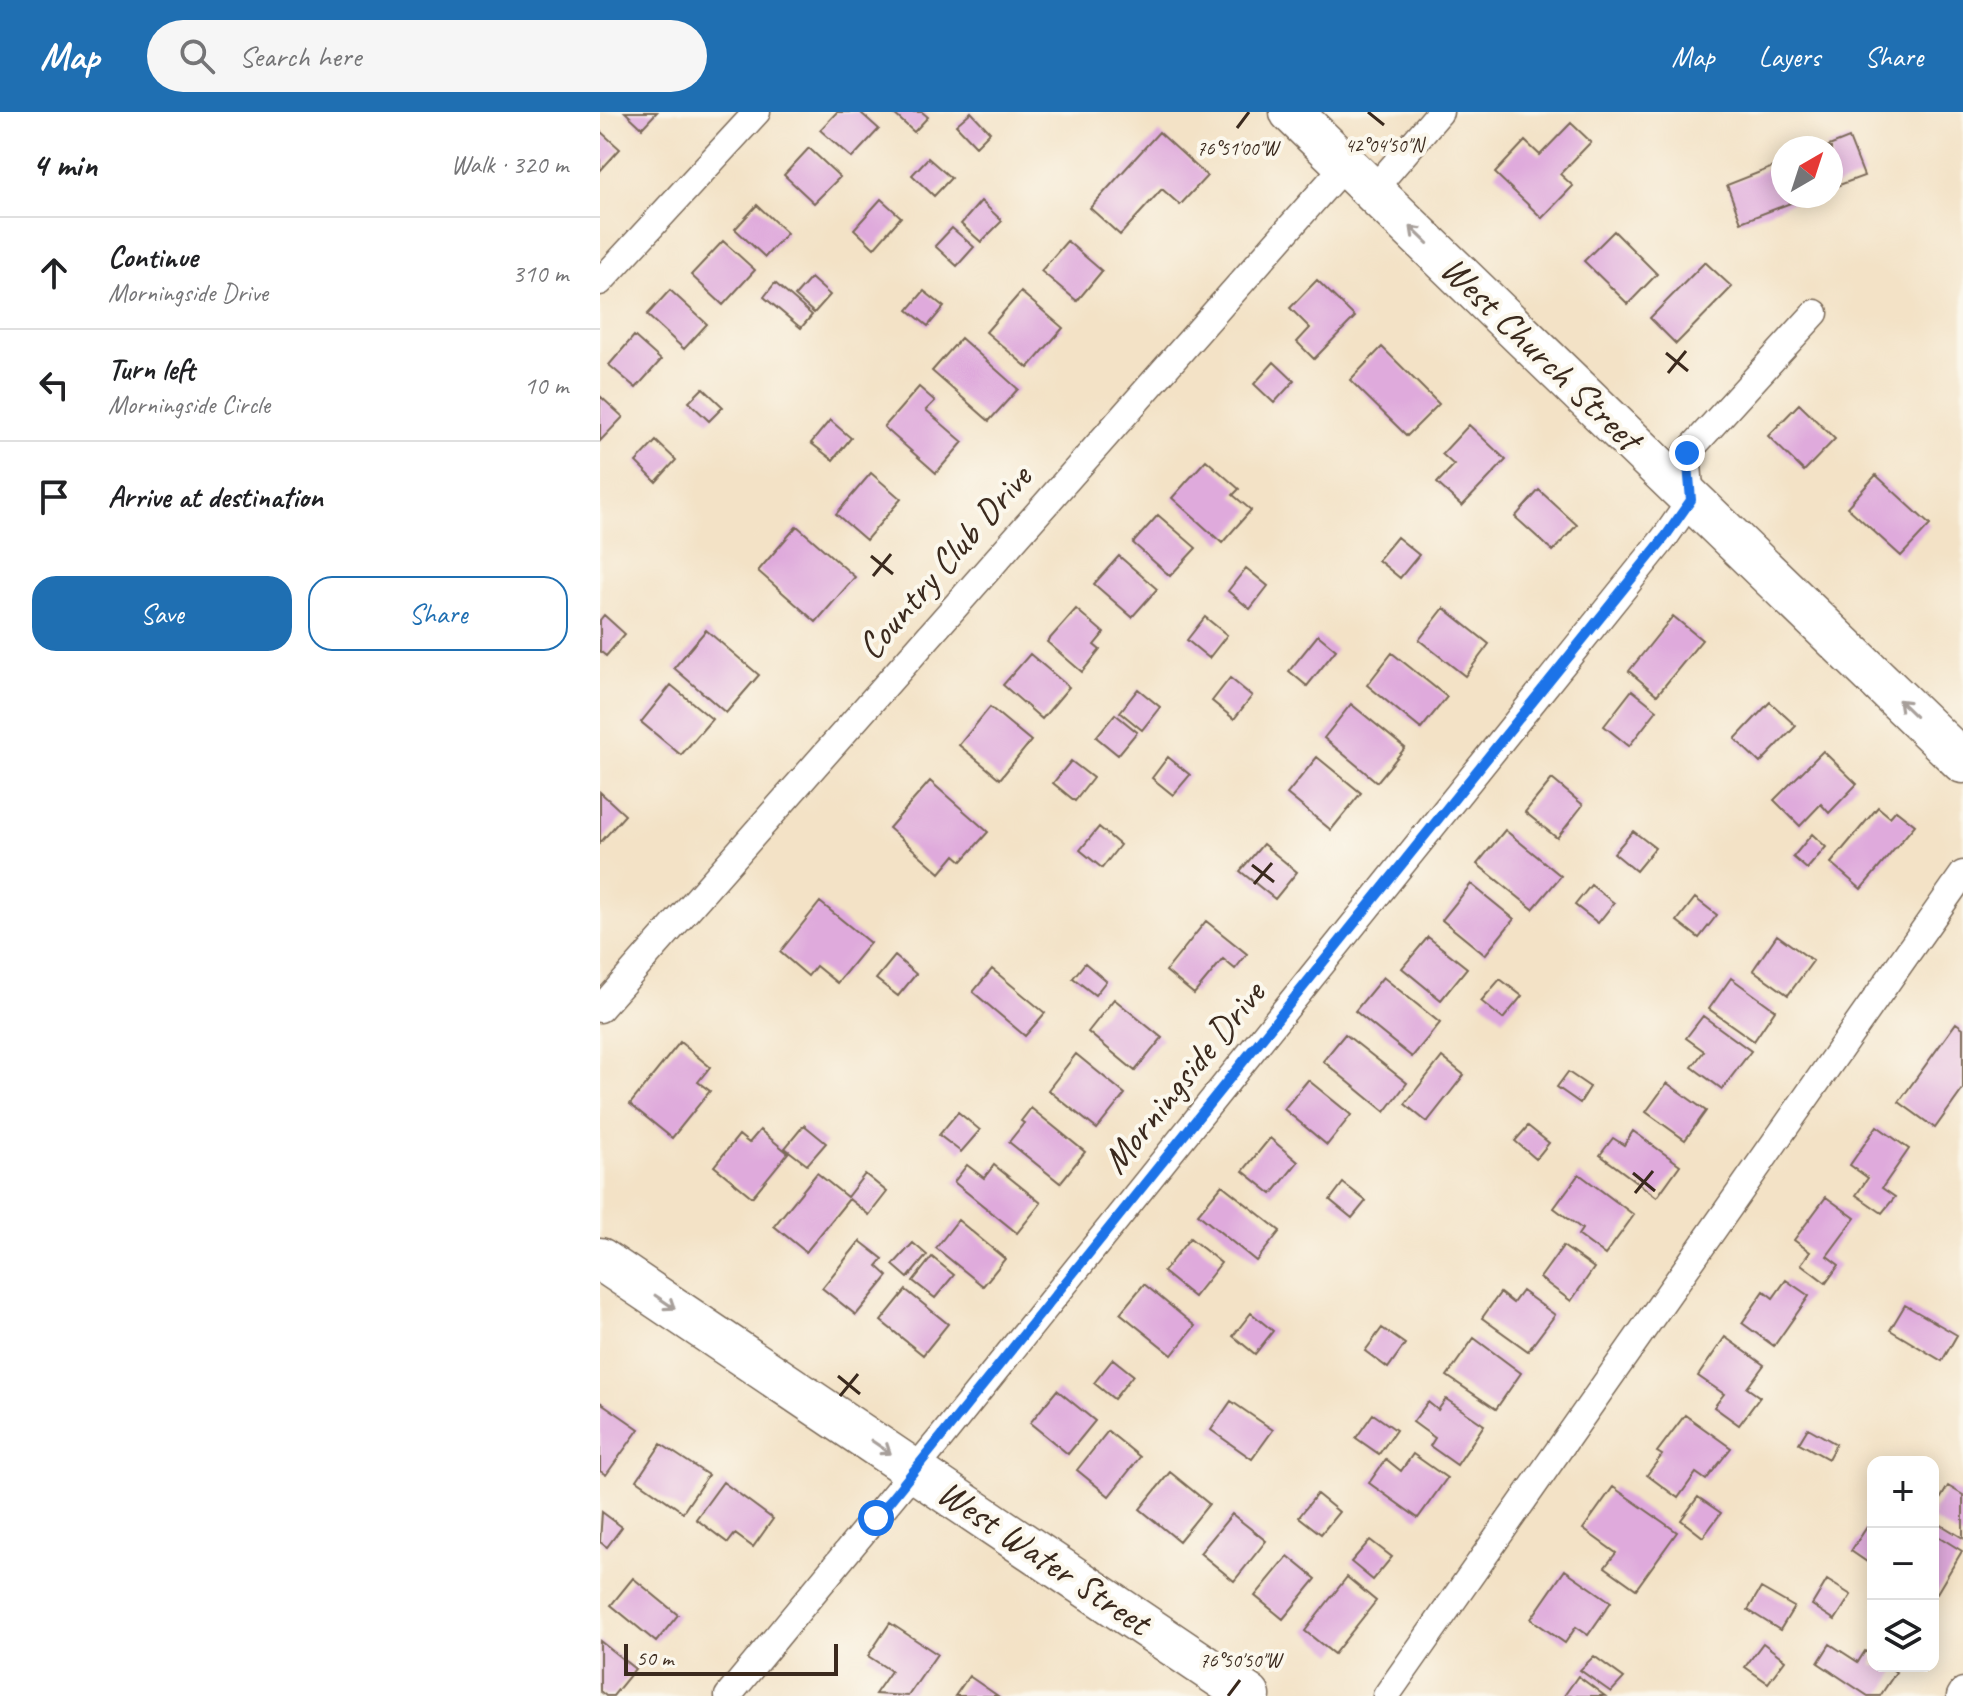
<!DOCTYPE html>
<meta charset="utf-8">
<style>
:root{--surface:#fff;--page:#f6f6f6;--text:#202124;--muted:#757577;--line:#e0e0e0;--accent:#1f6fb2}
body{margin:0;font-family:Caveat,sans-serif;background:var(--page);color:var(--text)}
.controls{position:absolute;right:24px;bottom:24px;display:grid;overflow:hidden;border-radius:16px;box-shadow:0 4px 20px #0003}
.controls button{width:72px;height:72px;display:grid;place-items:center;padding:0;border:0;border-bottom:2px solid var(--line);background:var(--surface);color:var(--text);font:40px sans-serif}
.compass{position:absolute;left:1171px;top:24px;width:72px;height:72px;border-radius:50%;background:var(--surface);box-shadow:0 4px 20px #0003;rotate:39deg}
.scale{position:absolute;left:24px;bottom:20px;width:214px;box-sizing:border-box;padding-left:8px;border:4px solid #3b2a1e;border-top:0;font-size:22px;line-height:28px;white-space:nowrap;color:#3b2a1e;-webkit-text-stroke:6px #fbf7ec;paint-order:stroke}
.stop{position:absolute;width:24px;height:24px;margin:-18px;border:6px solid #1a73e8;border-radius:50%;background:#fff}
.stop.end{background:#1a73e8;border-color:#fff;box-shadow:0 2px 8px #0008}
.list{margin:0;padding:0;list-style:none}
h2{display:flex;justify-content:space-between;align-items:center;height:104px;margin:0;padding:0 32px;font-size:34px}
h2 small{font-size:26px;font-weight:400;color:var(--muted)}
.list li{display:grid;grid-template-columns:52px 1fr auto;gap:24px;align-items:center;box-sizing:border-box;height:112px;padding:0 32px;border-top:2px solid var(--line)}
.list b{display:block;font-size:30px;white-space:nowrap}
.list p{margin:0;font-size:26px;white-space:nowrap;color:var(--muted)}
.list em{font-size:26px;font-style:normal;color:var(--muted)}
.actions{display:flex;gap:16px;padding:24px 32px}
.actions a{flex:1;padding:18px 0;border:2px solid var(--accent);border-radius:24px;text-align:center;font-size:28px;color:var(--accent)}
.actions .main{background:var(--accent);color:#fff}
.icon{flex:none;width:44px;height:44px;fill:none;stroke:currentColor;stroke-width:2;stroke-linecap:round;stroke-linejoin:round}
.map{position:relative;flex:none;width:1363px;height:1584px;overflow:hidden}
header{display:flex;align-items:center;gap:48px;box-sizing:border-box;height:112px;padding:0 40px;background:var(--accent);color:#fff}
header strong{font-size:38px}
nav{display:flex;gap:44px;margin-inline-start:auto;font-size:28px}
.search{width:560px;height:72px;background:var(--page);display:flex;align-items:center;gap:20px;box-sizing:border-box;padding:0 28px;border-radius:44px;color:var(--muted);font-size:30px}
main{display:flex}
aside{flex:1;background:var(--surface)}
.map>svg:first-child{display:block}
.building{fill:#dfaadc}
.lines{fill:none;stroke-linecap:round;stroke-linejoin:round}
.minor-casing{stroke:#7b6a59;stroke-width:29}
.primary-casing{stroke:#7b6a59;stroke-width:45}
.minor{stroke:#fff;stroke-width:26}
.primary{stroke:#fff;stroke-width:42}
.oneway{stroke:#a79f9a}
.route{stroke:#1a73e8;stroke-width:10}
.ticks{fill:none;stroke:#3b2a1e;stroke-width:3}
.labels{text-anchor:middle;dominant-baseline:central;stroke-width:8;stroke-linejoin:round;paint-order:stroke}
.street-label{font-size:38px;fill:#3b2a1e;stroke:#fbf7ec}
.ticks-label{font-size:20px;text-anchor:middle;fill:#3b2a1e;stroke:#fbf7ec;stroke-width:8;stroke-linejoin:round;paint-order:stroke}
</style>
<header>
<strong>Map</strong>
<div class="search"><svg class="icon" aria-label="search" viewBox="0 0 24 24"><circle cx="10" cy="10" r="6"/><path d="M15 15l6 6"/></svg>Search here</div>
<nav><a>Map</a><a>Layers</a><a>Share</a></nav>
</header>
<main>
<aside>
<h2>4 min<small>Walk · 320 m</small></h2>
<ul class="list">
<li><svg class="icon" aria-label="ahead" viewBox="0 0 24 24"><path d="M12 20V5M6 11l6-6 6 6"/></svg><div><b>Continue</b><p>Morningside Drive</p></div><em>310 m</em></li>
<li><svg class="icon" aria-label="left" viewBox="0 0 24 24"><path d="M17 20v-9H6M10 6l-5 5 5 5"/></svg><div><b>Turn left</b><p>Morningside Circle</p></div><em>10 m</em></li>
<li><svg class="icon" aria-label="arrive" viewBox="0 0 24 24"><path d="M6 21V4h12l-3 4 3 4H6"/></svg><div><b>Arrive at destination</b></div></li>
</ul>
<div class="actions"><a class="main">Save</a><a>Share</a></div>
</aside>
<div class="map">
<svg width="1363" height="1584" viewBox="0 0 1363 1584">
<rect width="100%" height="100%" fill="#fbf7ec"/>
<filter id="ink" filterUnits="userSpaceOnUse"><feTurbulence type="fractalNoise" baseFrequency=".0125" numOctaves="2"/><feDisplacementMap in="SourceGraphic" scale="16" xChannelSelector="R" yChannelSelector="G"/><feConvolveMatrix kernelMatrix="1 2 1 2 8 2 1 2 1" color-interpolation-filters="sRGB"/></filter>
<filter id="wash" filterUnits="userSpaceOnUse"><feTurbulence type="fractalNoise" baseFrequency=".006" numOctaves="4" result="noise"/><feDisplacementMap in="SourceGraphic" scale="32" xChannelSelector="R" yChannelSelector="G"/><feGaussianBlur stdDeviation="1.8" result="paint"/><feColorMatrix in="noise" values="0 0 0 0 0 0 0 0 0 0 0 0 0 0 0 0 0 1.4 0 .05"/><feComposite in="paint" operator="in"/></filter>
<g filter="url(#wash)">
<rect width="100%" height="100%" fill="#f3e2c6"/>
<g id="blocks">
<!-- building -->
<path class="building" d="M25,0H57L42,16Z
M237,0H260L279,17L252,46L220,18Z
M292,0H322L328,5L314,20Z
M371,0L390,20L376,34L356,13Z
M971,11L991,30L960,62L973,74L942,106L895,61L925,29L940,43Z
M0,19L20,37L0,59Z
M559,20L607,64L580,93L562,77L520,123L490,96Z
M1249,26L1264,64L1231,76V36H1224Z
M209,36L240,65L214,91L184,63Z
M328,46L351,66L334,84L312,63Z
M1183,51V84H1209L1141,110L1127,73Z
M281,87L301,105L274,136L254,117Z
M381,89L402,109L381,130L361,112Z
M157,93L187,121L165,145L135,117Z
M352,116L374,135L357,154L335,134Z
M1014,119L1057,162L1028,192L984,149Z
M123,129L155,158L123,193L91,163Z
M467,129L502,159L477,189L441,159Z
M1105,150L1132,175L1076,232L1050,206Z
M211,166L230,183L214,201L195,184Z
M717,168L755,205L714,247L697,230L710,216L690,196Z
M175,171L212,203L201,216L164,185Z
M70,178L107,212L84,237L47,203Z
M324,179L344,195L328,214L308,198Z
M421,180L463,216L428,256L386,220Z
M34,224L61,248L36,276L9,253Z
M361,226L418,277L389,309L332,259Z
M782,235L839,292L807,324L750,268Z
M674,250L694,269L674,291L654,272Z
M319,275L335,289L326,298L363,330L336,361L284,315Z
M103,276L123,295L109,309L89,290Z
M0,284L23,305L0,329Z
M1199,292L1235,327L1204,359L1168,324Z
M230,308L251,326L233,348L211,331Z
M869,313L906,348L862,394L837,371L854,353L842,342Z
M56,329L76,348L56,370L36,350Z
M606,348L639,377L633,383L651,398L622,431L572,386Z
M271,361L301,387L266,428L236,402Z
M1276,363L1330,413L1301,444L1247,395Z
M939,378L977,413L953,439L915,405Z
M558,403L596,436L570,464L533,431Z
M197,414L255,465L216,510L158,459Z
M797,425L819,443L800,466L778,448Z
M519,444L557,477L532,505L494,472Z
M646,456L668,474L650,497L628,479Z
M844,496L889,532L865,564L819,528Z
M476,497L504,521L494,533L500,538L482,560L447,530Z
M4,503L25,522L6,544L0,539V508Z
M1073,504L1102,528L1057,583L1029,559Z
M605,505L627,523L609,546L587,528Z
M106,518L159,563L126,601L74,556Z
M718,523L736,538L707,574L689,559Z
M792,541L847,585L821,617L767,573Z
M430,542L469,575L442,607L403,573Z
M630,566L652,584L634,607L612,589Z
M71,573L112,607L81,643L41,610Z
M538,577L560,595L542,618L520,600Z
M1032,578L1057,598L1029,634L1004,614Z
M1170,590L1196,614L1160,651L1135,627Z
M751,592L805,636L777,670L724,626Z
M390,595L431,629L400,667L359,633Z
M515,602L537,620L518,643L496,625Z
M1223,639L1257,672L1229,701L1221,692L1200,714L1174,688Z
M568,645L590,663L573,683L552,666Z
M717,645L761,681L731,718L687,682Z
M471,649L493,666L475,689L453,671Z
M952,667L983,693L957,726L925,700Z
M330,669L388,720L362,749L355,743L340,761L289,716Z
M0,680L25,703L0,731Z
M1278,695L1290,705L1296,698L1315,713L1261,777L1231,751Z
M499,715L520,733L502,756L480,738Z
M905,718L961,764L933,797L877,752Z
M1033,719L1055,736L1036,759L1014,741Z
M1212,722L1226,735L1207,757L1193,745Z
M663,732L697,760L675,787L640,759Z
M871,772L914,807L885,843L842,808Z
M991,773L1014,791L998,811L975,793Z
M1095,786L1117,803L1099,826L1077,809Z
M220,790L270,831L237,871L216,854L208,864L180,840Z
M606,809L647,842L635,857L623,847L594,882L566,859Z
M1177,823L1213,849L1188,883L1153,858Z
M828,825L867,856L841,888L802,856Z
M295,844L316,862L298,884L276,867Z
M485,851L506,869L495,883L473,866Z
M392,857L445,901L425,924L373,880Z
M783,865L840,911L812,945L755,899Z
M1131,866L1175,898L1154,929L1109,897Z
M900,867L922,884L903,907L881,889Z
M514,887L562,926L535,959L488,920Z
M1103,904L1151,939L1122,977L1092,955L1104,939L1086,926Z
M1356,911L1363,916V977L1335,1016L1299,990Z
M745,922L807,971L785,1000L723,949Z
M80,930L110,955L98,970L110,979L72,1026L30,992Z
M476,942L525,982L497,1017L448,978Z
M842,945L864,963L827,1010L805,992Z
M968,960L990,975L980,991L957,975Z
M708,968L751,1003L727,1033L684,997Z
M1067,971L1106,999L1085,1028L1046,1000Z
M431,996L485,1040L460,1071L409,1030L424,1011L421,1009Z
M358,1000L380,1018L361,1040L339,1023Z
M204,1013L226,1031L207,1053L185,1036Z
M928,1014L949,1031L936,1047L915,1029Z
M1277,1014L1309,1037L1282,1076L1295,1085L1282,1101L1256,1083L1268,1066L1250,1053Z
M160,1018L188,1041L152,1085L114,1054L139,1023L149,1031Z
M1033,1019L1080,1053L1057,1085L1000,1043L1013,1026L1024,1033Z
M670,1026L698,1050L672,1082L643,1059Z
M367,1053L384,1066L394,1053L441,1091L417,1121L354,1070Z
M217,1061L247,1085L265,1062L287,1080L269,1103L249,1087L206,1140L174,1114Z
M979,1062L1034,1103L1005,1143L978,1123L982,1117L954,1096Z
M743,1071L766,1089L752,1106L730,1088Z
M622,1073L680,1119L656,1149L598,1102Z
M1226,1085L1255,1106L1227,1144L1239,1153L1226,1171L1201,1152L1210,1140L1194,1128Z
M358,1108L405,1147L383,1174L336,1136Z
M590,1126L621,1151L594,1185L563,1160Z
M260,1129L283,1147L277,1154L288,1164L256,1203L222,1176Z
M313,1131L327,1143L308,1166L293,1153Z
M963,1134L994,1156L971,1189L940,1166Z
M332,1145L354,1163L335,1186L313,1169Z
M1186,1168L1209,1184L1174,1234L1142,1211L1164,1179L1173,1186Z
M544,1172L595,1214L572,1243L520,1201Z
M306,1178L348,1212L323,1243L281,1209Z
M922,1179L955,1203L928,1239L882,1206L900,1181L913,1191Z
M1305,1193L1357,1223L1342,1249L1290,1218Z
M651,1201L673,1219L655,1242L633,1224Z
M782,1216L805,1232L788,1256L765,1239Z
M1125,1225L1164,1253L1147,1276L1160,1285L1139,1313L1114,1295L1124,1282L1098,1264Z
M874,1226L921,1261L896,1297L847,1264Z
M513,1247L533,1263L514,1287L494,1271Z
M457,1278L495,1309L468,1342L430,1311Z
M846,1287L884,1313L857,1353L830,1334L835,1326L813,1310L828,1290L838,1298Z
M631,1289L673,1318L652,1347L611,1318Z
M0,1290L39,1317L6,1363L0,1359Z
M773,1302L796,1318L779,1342L756,1326Z
M1085,1303L1131,1336L1106,1368L1096,1361L1078,1386L1047,1363L1062,1343L1057,1340Z
M1208,1316L1236,1332L1228,1347L1199,1331Z
M508,1319L540,1345L509,1384L477,1358Z
M61,1332L108,1363L83,1400L37,1368Z
M813,1342L847,1366L818,1406L769,1371L786,1347L801,1359Z
M570,1360L609,1392L579,1429L540,1397Z
M123,1370L173,1407L153,1435L135,1422L128,1431L96,1407Z
M1348,1374L1363,1383V1426L1333,1408V1399Z
M1013,1375L1077,1420L1036,1477L1005,1455L1016,1441L983,1417Z
M717,1382L739,1400L721,1422L699,1405Z
M1098,1385L1121,1401L1103,1425L1081,1408Z
M2,1400L22,1415L7,1435L0,1430Z
M632,1402L666,1429L634,1469L600,1441Z
M1267,1415L1273,1419V1454L1251,1439Z
M1333,1421L1362,1439L1337,1481L1333,1479Z
M770,1428L792,1445L773,1468L751,1450Z
M688,1444L716,1467L683,1507L655,1484Z
M965,1458L1011,1490L988,1523L976,1515L965,1531L931,1507Z
M747,1465L776,1489L734,1542L705,1519Z
M33,1466L78,1503L56,1530L11,1493Z
M1227,1468L1251,1483L1235,1508L1212,1493Z
M1161,1476L1194,1495L1180,1518L1148,1498Z
M290,1511L337,1542L308,1584L275,1582L291,1559L268,1544Z
M0,1529L35,1557L13,1584H6L0,1579Z
M1163,1531L1185,1548L1168,1571L1145,1555Z
M1230,1532L1258,1550L1265,1539L1273,1544V1554H1287L1296,1560L1280,1584H1268L1218,1551Z
M994,1544L1024,1566L1011,1580L980,1558Z
M369,1564L398,1584H355Z
M978,1564L1005,1584H964Z"/>
</g>
</g>
<g filter="url(#ink)">
<use href="#blocks" fill-opacity="0" stroke="#7b6a59" stroke-width="2"/>
<g class="lines">
<!-- minor casing -->
<g class="minor-casing">
<path id="minor" d="M773,78L840,0
M0,170L157,0
M0,897L745,53
M128,1584L340,1327L1065,425L1091,388L1087,341L1215,201
M786,1584L1363,762
M1360,1584L1363,1579"/>
</g>
<!-- primary casing -->
<g class="primary-casing">
<path id="primary" d="M691,0L1363,650
M0,1147L649,1584"/>
</g>
<!-- minor -->
<use href="#minor" class="minor"/>
<!-- primary -->
<use href="#primary" class="primary"/>
</g>
<!-- one-way arrows -->
<defs><path id="oneway-shaft" d="M-6 0H5M1.5-3L5.5 0L1.5 3" fill="none" stroke-width="1.6" stroke-linecap="round" stroke-linejoin="round" transform="scale(2)"/></defs>
<g class="oneway">
<use href="#oneway-shaft" transform="translate(819 123) rotate(-136)"/>
<use href="#oneway-shaft" transform="translate(1307 596) rotate(-136)"/>
<use href="#oneway-shaft" transform="translate(65 1190) rotate(34)"/>
<use href="#oneway-shaft" transform="translate(281 1335) rotate(34)"/>
</g>
</g>
<g class="lines" filter="url(#ink)">
<!-- route -->
<path class="route" d="M276,1406L1065,425L1091,388L1087,341"/>
</g>
<!-- ticks -->
<path class="ticks" d="M768,0L784,13M637,16L649,0M1066,241L1088,259M1068,261L1086,239M271,444L293,462M273,464L291,442M652,753L674,770M654,772L672,751M1033,1061L1055,1079M1035,1081L1053,1059M238,1264L260,1282M240,1284L258,1262M628,1584L640,1568"/>
<g class="labels">
<!-- street labels -->
<g class="street-label">
<text transform="translate(941 241) rotate(44)">West Church Street</text>
<text transform="translate(344 450) rotate(-49)">Country Club Drive</text>
<text transform="translate(583 965) rotate(-51)">Morningside Drive</text>
<text transform="translate(444 1445) rotate(34)">West Water Street</text>
</g>
</g>
<g class="ticks-label">
<text x="784" y="40">42°04'50"N</text>
<text x="637" y="43">76°51'00"W</text>
<text x="640" y="1555">76°50'50"W</text>
</g>
</svg>
<div class="controls">
<button>+</button>
<button>−</button>
<button><svg class="icon" aria-label="layers" viewBox="0 0 24 24"><path d="M12 4l9 5-9 5-9-5zM3 14l9 5 9-5"/></svg></button>
</div>
<svg class="compass" viewBox="-18 -18 36 36"><path d="M0-13l5 13h-10z" fill="#e53935"/><path d="M0 13l5-13h-10z" fill="#757577"/></svg>
<div class="scale">50 m</div>
<div class="stop" style="left:276px;top:1406px"></div>
<div class="stop end" style="left:1087px;top:341px"></div>
</div>
</main>
